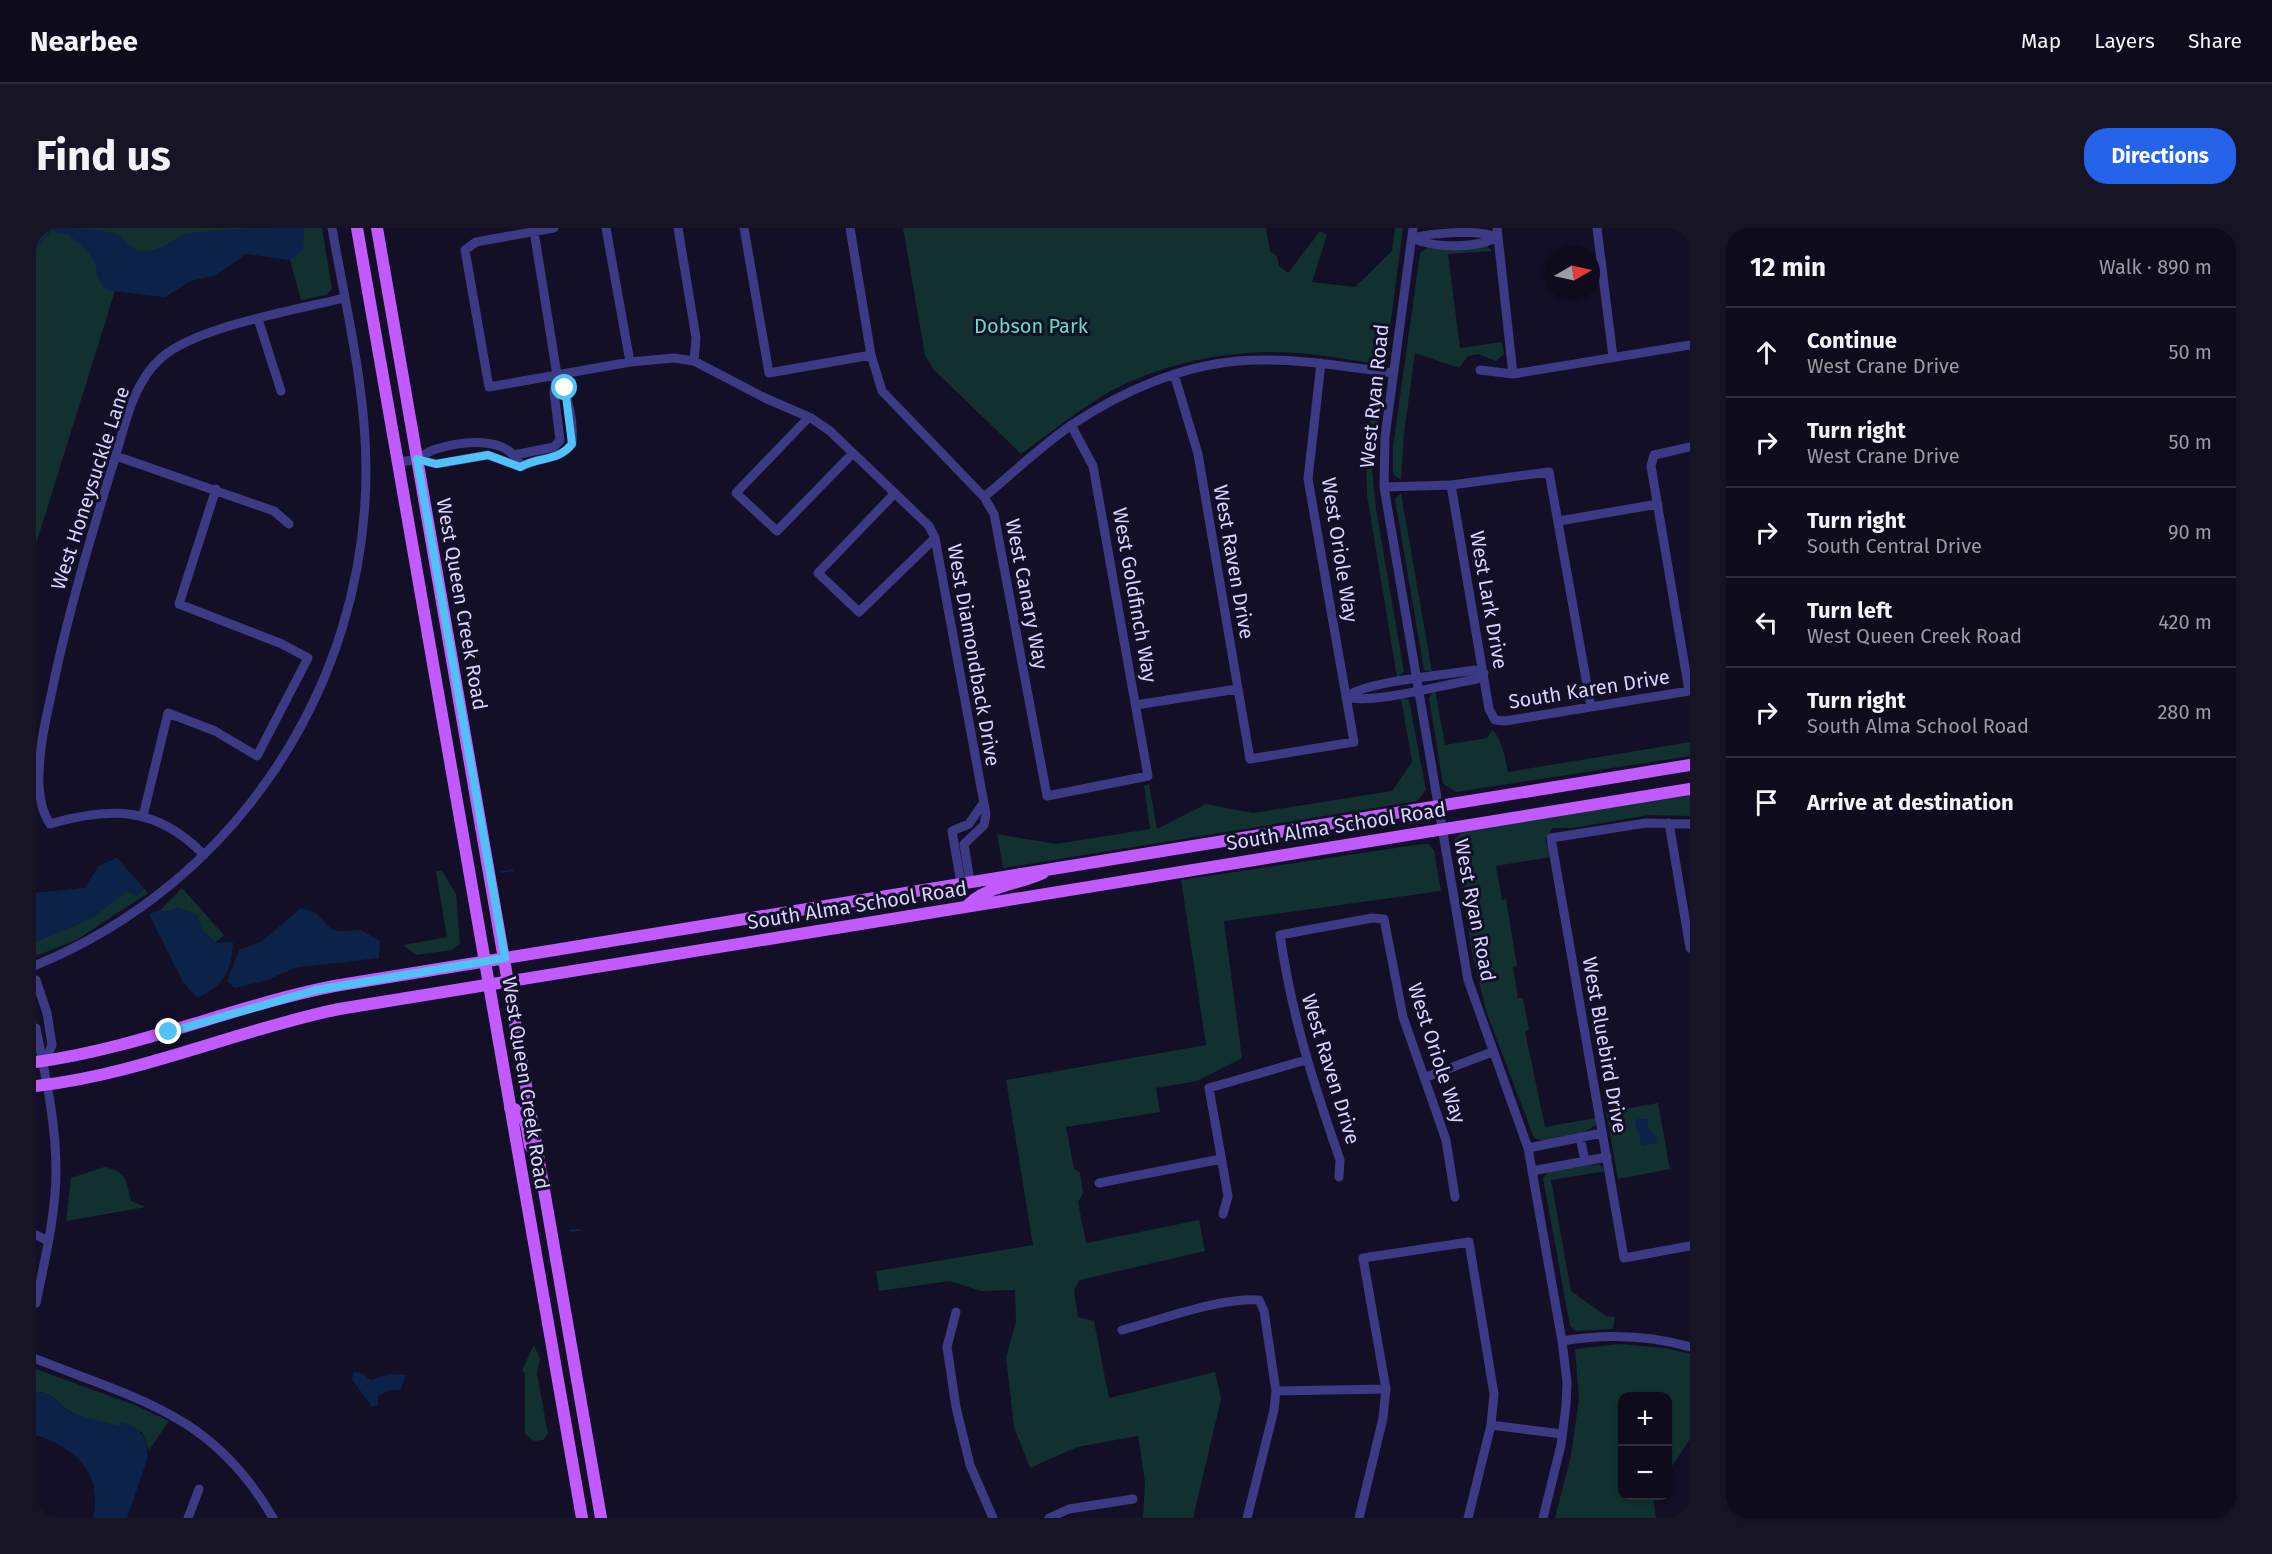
<!DOCTYPE html>
<meta charset="utf-8">
<style>
:root{--surface:#0e0b1c;--page:#171425;--text:#f1f3f6;--muted:#9b9ba3;--line:#2e2b3b;--accent:#2563eb}
body{margin:0;font-family:"Fira Sans",sans-serif;background:var(--page);color:var(--text)}
.controls{position:absolute;right:18px;bottom:18px;display:grid;overflow:hidden;border-radius:12px;box-shadow:0 2px 4px #0004}
.controls button{width:54px;height:54px;display:grid;place-items:center;padding:0;border:0;border-bottom:2px solid var(--line);background:var(--surface);color:var(--text);font:30px sans-serif}
.compass{position:absolute;left:1510px;top:18px;width:54px;height:54px;border-radius:50%;background:var(--surface);box-shadow:0 2px 4px #0004;rotate:81deg}
.stop{position:absolute;width:18px;height:18px;margin:-14px;border:4px solid #4fc3f7;border-radius:50%;background:#fff}
.stop.end{background:#4fc3f7;border-color:#fff;box-shadow:0 2px 6px #0008}
.list{margin:0;padding:0;list-style:none}
h2{display:flex;justify-content:space-between;align-items:center;height:78px;margin:0;padding:0 24px;font-size:26px}
h2 small{font-size:20px;font-weight:400;color:var(--muted)}
.list li{display:grid;grid-template-columns:39px 1fr auto;gap:18px;align-items:center;box-sizing:border-box;height:90px;padding:0 24px;border-top:2px solid var(--line)}
.list b{display:block;font-size:22px;white-space:nowrap}
.list p{margin:0;font-size:20px;white-space:nowrap;color:var(--muted)}
.list em{font-size:20px;font-style:normal;color:var(--muted)}
.icon{flex:none;width:33px;height:33px;fill:none;stroke:currentColor;stroke-width:2;stroke-linecap:round;stroke-linejoin:round}
.map{position:relative;flex:none;width:1654px;height:1290px;overflow:hidden;border-radius:24px}
header{display:flex;align-items:center;gap:36px;box-sizing:border-box;height:84px;padding:0 30px;background:var(--surface);border-bottom:2px solid var(--line)}
header strong{font-size:28px}
nav{display:flex;gap:33px;margin-inline-start:auto;font-size:21px}
.intro{display:flex;align-items:center;justify-content:space-between;box-sizing:border-box;height:144px;padding:0 36px}
h1{margin:0;font-size:42px}
.button{padding:15px 27px;border-radius:24px;background:var(--accent);color:#fff;font-size:21px;font-weight:700}
main{display:flex;gap:36px;padding:0 36px}
aside{flex:1;background:var(--surface);border-radius:24px;box-shadow:0 2px 4px #0004}
.map>svg:first-child{display:block}
.green{fill:#12302f}
.water{fill:#0c2248}
.lines{fill:none;stroke-linecap:round;stroke-linejoin:round}
.stream{stroke:#0c2248;stroke-width:2}
.minor{stroke:#3d3a85;stroke-width:9}
.major{stroke:#c25bff;stroke-width:12}
.route{stroke:#4fc3f7;stroke-width:8}
.labels{text-anchor:middle;dominant-baseline:central;stroke-width:6;stroke-linejoin:round;paint-order:stroke}
.park-label{font-size:20px;fill:#5fe0c0;stroke:#130f26}
.street-label{font-size:20px;fill:#d9d4ff;stroke:#130f26}
</style>
<header>
<strong>Nearbee</strong>
<nav><a>Map</a><a>Layers</a><a>Share</a></nav>
</header>
<div class="intro"><h1>Find us</h1><a class="button">Directions</a></div>
<main>
<div class="map">
<svg width="1654" height="1290" viewBox="0 0 1654 1290">
<rect width="100%" height="100%" fill="#130f26"/>
<!-- green -->
<path class="green" d="M0,0H286L296,61L290,67L265,72L254,32L210,25L180,47L154,53L129,69L79,63L0,316Z
M867,0H1230L1234,23L1241,28L1243,38L1252,45L1284,3L1291,7L1276,54L1319,59L1356,23L1359,0H1367L1350,131L1342,136C1315,132 1288,127 1261,125C1199,120 1130,134 1075,163C1043,181 1015,205 985,226L897,141L889,127Z
M1451,18L1456,23L1412,26L1424,120L1466,114L1468,126L1460,133L1442,126L1432,128L1423,140L1379,125L1368,206L1365,252L1357,246V219L1384,25L1392,19Z
M1339,151L1346,159L1336,240L1340,281L1368,444L1361,449L1331,267L1330,232Z
M1365,265L1396,444L1388,442L1359,271Z
M1399,461L1409,517L1451,510L1456,502C1466,509 1469,531 1472,544L1654,514V528L1420,564L1407,556L1393,470Z
M1365,470L1373,472L1390,562L1381,573L967,640L961,606L1020,616L1114,601L1108,558L1113,556L1121,601L1170,576L1217,585L1356,563L1376,534Z
M1654,567V588L1613,587L1537,600H1517L1509,611L1515,629L1460,638L1466,672L1470,671L1481,738L1477,739L1482,770H1487L1493,802L1489,803L1509,899L1560,890V897C1546,907 1514,917 1498,910L1450,783L1436,724L1418,612L1425,604Z
M1386,616H1392L1398,622L1405,663L1188,693L1206,830L1161,853L1120,860L1124,884L1030,899L1038,941L1044,944L1047,965L1042,974L1050,1015L1163,992L1169,1023L1044,1052L1038,1062L1042,1089L1058,1093L1073,1170L1179,1144L1185,1171L1157,1290H1107L1109,1254L1102,1208L1041,1219L994,1240L978,1199L970,1129L980,1094L979,1062L945,1063L914,1053L843,1063L840,1043L997,1017L970,852L1170,817L1145,652Z
M81,630L112,665L42,711L0,728V665L49,660L63,638Z
M400,643H406L420,666L424,716L416,722L380,727L367,717L411,709Z
M146,660L188,707L179,715L143,680L129,684L124,682Z
M1622,875L1634,941L1582,951L1570,884Z
M1563,936L1570,943L1515,952L1535,1063L1570,1088L1579,1089L1577,1101L1540,1103L1534,1098L1507,950L1514,943Z
M68,939C91,943 90,952 95,973L110,979L30,993L35,950Z
M1584,1116L1629,1120L1654,1126V1211L1632,1244V1168H1586V1268H1617L1620,1290H1519L1535,1227L1543,1171L1539,1121Z
M498,1117L504,1131L501,1145L512,1206L507,1212L498,1213L489,1206V1146L486,1142Z
M0,1141L101,1178L133,1193L113,1222L106,1204C84,1198 55,1194 35,1184C21,1176 18,1164 0,1164Z"/>
<!-- water -->
<path class="water" d="M14,0C36,0 63,0 82,7C89,11 94,21 104,23C122,26 135,11 150,6C185,0 230,0 268,0L267,22L254,32L210,26L180,47L154,53L129,69L70,62C60,53 63,43 57,31C51,21 40,13 32,6H23Z
M81,630L108,661L100,669L91,663L55,691L0,714V665L49,660L63,638Z
M143,680L161,686L166,702L179,715L197,714C195,744 189,757 161,770L147,754L113,686L124,682L129,684Z
M265,680L280,685L293,699L301,703L325,702L344,713L343,730L258,740L232,752L199,760L191,753L203,722L225,714Z
M1601,891H1613L1611,898L1621,910L1620,915L1606,918L1599,894Z
M317,1144L326,1145L335,1152L353,1146L370,1147L364,1162H354L342,1168V1177L336,1179L316,1151Z
M0,1164C19,1164 22,1178 36,1185C51,1191 67,1193 83,1198L85,1194C104,1198 114,1212 111,1232L91,1290H57C67,1244 40,1221 0,1207Z"/>
<g class="lines">
<!-- stream -->
<path class="stream" d="M0,18L16,1
M433,453L445,452
M466,644L477,642
M534,1003L544,1002"/>
<!-- minor -->
<path class="minor" d="M518,0L440,14L429,22L453,159L594,134L638,130L658,133L729,170L775,190L794,203L893,298L899,310L950,586L948,597L928,616L934,653
M570,0L594,134
M642,0L660,110L658,133
M708,0L733,145L835,127
M814,0L835,127L846,163L948,269L958,286L1011,568L1112,548L1057,238L1035,197
M1377,0L1349,209L1348,259L1432,752L1492,920L1526,1113L1531,1154L1530,1178L1525,1217L1507,1290
M1461,0L1477,146
M1561,0L1577,129
M1376,10C1398,20 1440,21 1461,9
M1376,10C1397,5 1442,1 1461,9
M222,91L245,163
M1444,142L1477,146L1654,117
M1138,146L1162,226L1214,531L1318,514L1272,251L1285,135
M773,189L700,265L741,303L817,225
M478,227L518,219L524,212L518,164L521,147
M80,228L238,283L253,296
M381,231L400,236L452,227L485,239
M362,234C367,233 375,233 380,231C386,229 391,224 397,222C424,213 473,206 485,239
M485,239C503,228 522,234 536,216C538,194 532,166 521,147L498,3
M1415,257L1453,481L1459,492L1469,493L1653,463L1615,238L1618,227L1654,219
M1348,259L1415,257L1513,244L1555,479
M859,265L782,345L823,384L899,310
M948,269C977,245 1006,217 1037,196C1085,164 1144,138 1202,133C1254,129 1306,138 1357,145
M1523,293L1622,276
M1310,469C1331,453 1409,447 1439,442L1448,445
M1310,469C1336,477 1410,456 1441,451L1448,445
M1100,477L1201,461
M107,588L132,485L179,503L221,528L272,430L246,416L143,376L180,261
M1633,595L1654,720
M1654,596L1610,595L1515,610L1588,1030L1654,1018
M168,627C122,579 76,578 14,596C0,575 2,545 5,521C7,500 13,479 17,458C32,385 53,314 75,243C87,207 94,158 124,131C158,99 260,82 308,70
M925,655L916,603L933,596L946,577
M0,737C200,655 330,458 330,242C330,161 310,80 296,0
M0,752L11,785L16,817L9,833
M0,800C9,847 20,893 20,942C20,986 9,1031 0,1075
M1388,850L1456,824
M1544,909L1549,933
M1492,920L1566,905
M1496,943L1571,929
M1303,949L1304,932C1277,854 1256,789 1244,707L1336,690L1348,691L1367,789L1410,912L1419,969
M1063,955L1185,931
M1187,986L1192,968L1173,860L1270,832
M0,1007L12,1013
M920,1084L911,1119L920,1179L934,1237L957,1290
M1086,1102C1128,1091 1181,1070 1223,1072L1228,1083L1240,1163L1238,1182L1211,1290
M1526,1113C1568,1106 1613,1107 1654,1119
M0,1131C103,1172 177,1186 237,1290
M1240,1163L1350,1161
M1455,1197L1526,1206
M152,1290L163,1261
M1013,1290L1033,1281L1097,1271
M1323,1290L1347,1190L1350,1161L1327,1030L1433,1014L1458,1166L1455,1197L1432,1290"/>
<!-- major -->
<path class="major" d="M321,0L546,1290
M341,0L565,1290
M930,679C949,658 981,657 1007,645
M0,834C103,820 197,778 298,758L1654,537
M0,858C105,846 201,802 303,781L1654,561
M474,880C492,882 491,904 494,918"/>
</g>
<g class="lines">
<!-- route -->
<path class="route" d="M133,804L280,762L469,730L381,231L400,236L452,227L484,239C503,228 522,234 536,216L529,160"/>
</g>
<g class="labels">
<!-- park labels -->
<g class="park-label">
<text x="995" y="98">Dobson Park</text>
</g>
<!-- street labels -->
<g class="street-label">
<text transform="translate(1338 168) rotate(-84)">West Ryan Road</text>
<text transform="translate(54 260) rotate(-72)">West Honeysuckle Lane</text>
<text transform="translate(1304 322) rotate(81)">West Oriole Way</text>
<text transform="translate(1198 334) rotate(80)">West Raven Drive</text>
<text transform="translate(991 366) rotate(79)">West Canary Way</text>
<text transform="translate(1099 367) rotate(80)">West Goldfinch Way</text>
<text transform="translate(1453 372) rotate(80)">West Lark Drive</text>
<text transform="translate(426 376) rotate(80)">West Queen Creek Road</text>
<text transform="translate(938 427) rotate(80)">West Diamondback Drive</text>
<text transform="translate(1553 461) rotate(-9)">South Karen Drive</text>
<text transform="translate(1300 598) rotate(-9)">South Alma School Road</text>
<text transform="translate(821 677) rotate(-9)">South Alma School Road</text>
<text transform="translate(1439 682) rotate(79)">West Ryan Road</text>
<text transform="translate(1569 817) rotate(80)">West Bluebird Drive</text>
<text transform="translate(1401 825) rotate(72)">West Oriole Way</text>
<text transform="translate(1295 841) rotate(73)">West Raven Drive</text>
<text transform="translate(490 855) rotate(81)">West Queen Creek Road</text>
</g>
</g>
</svg>
<div class="controls">
<button>+</button>
<button>−</button>
</div>
<svg class="compass" viewBox="-18 -18 36 36"><path d="M0-13l5 13h-10z" fill="#e53935"/><path d="M0 13l5-13h-10z" fill="#9b9ba3"/></svg>
<div class="stop" style="left:529px;top:160px"></div>
<div class="stop end" style="left:133px;top:804px"></div>
</div>
<aside>
<h2>12 min<small>Walk · 890 m</small></h2>
<ul class="list">
<li><svg class="icon" aria-label="ahead" viewBox="0 0 24 24"><path d="M12 20V5M6 11l6-6 6 6"/></svg><div><b>Continue</b><p>West Crane Drive</p></div><em>50 m</em></li>
<li><svg class="icon" aria-label="right" viewBox="0 0 24 24"><path d="M7 20v-9h11M14 6l5 5-5 5"/></svg><div><b>Turn right</b><p>West Crane Drive</p></div><em>50 m</em></li>
<li><svg class="icon" aria-label="right" viewBox="0 0 24 24"><path d="M7 20v-9h11M14 6l5 5-5 5"/></svg><div><b>Turn right</b><p>South Central Drive</p></div><em>90 m</em></li>
<li><svg class="icon" aria-label="left" viewBox="0 0 24 24"><path d="M17 20v-9H6M10 6l-5 5 5 5"/></svg><div><b>Turn left</b><p>West Queen Creek Road</p></div><em>420 m</em></li>
<li><svg class="icon" aria-label="right" viewBox="0 0 24 24"><path d="M7 20v-9h11M14 6l5 5-5 5"/></svg><div><b>Turn right</b><p>South Alma School Road</p></div><em>280 m</em></li>
<li><svg class="icon" aria-label="arrive" viewBox="0 0 24 24"><path d="M6 21V4h12l-3 4 3 4H6"/></svg><div><b>Arrive at destination</b></div></li>
</ul>
</aside>
</main>
